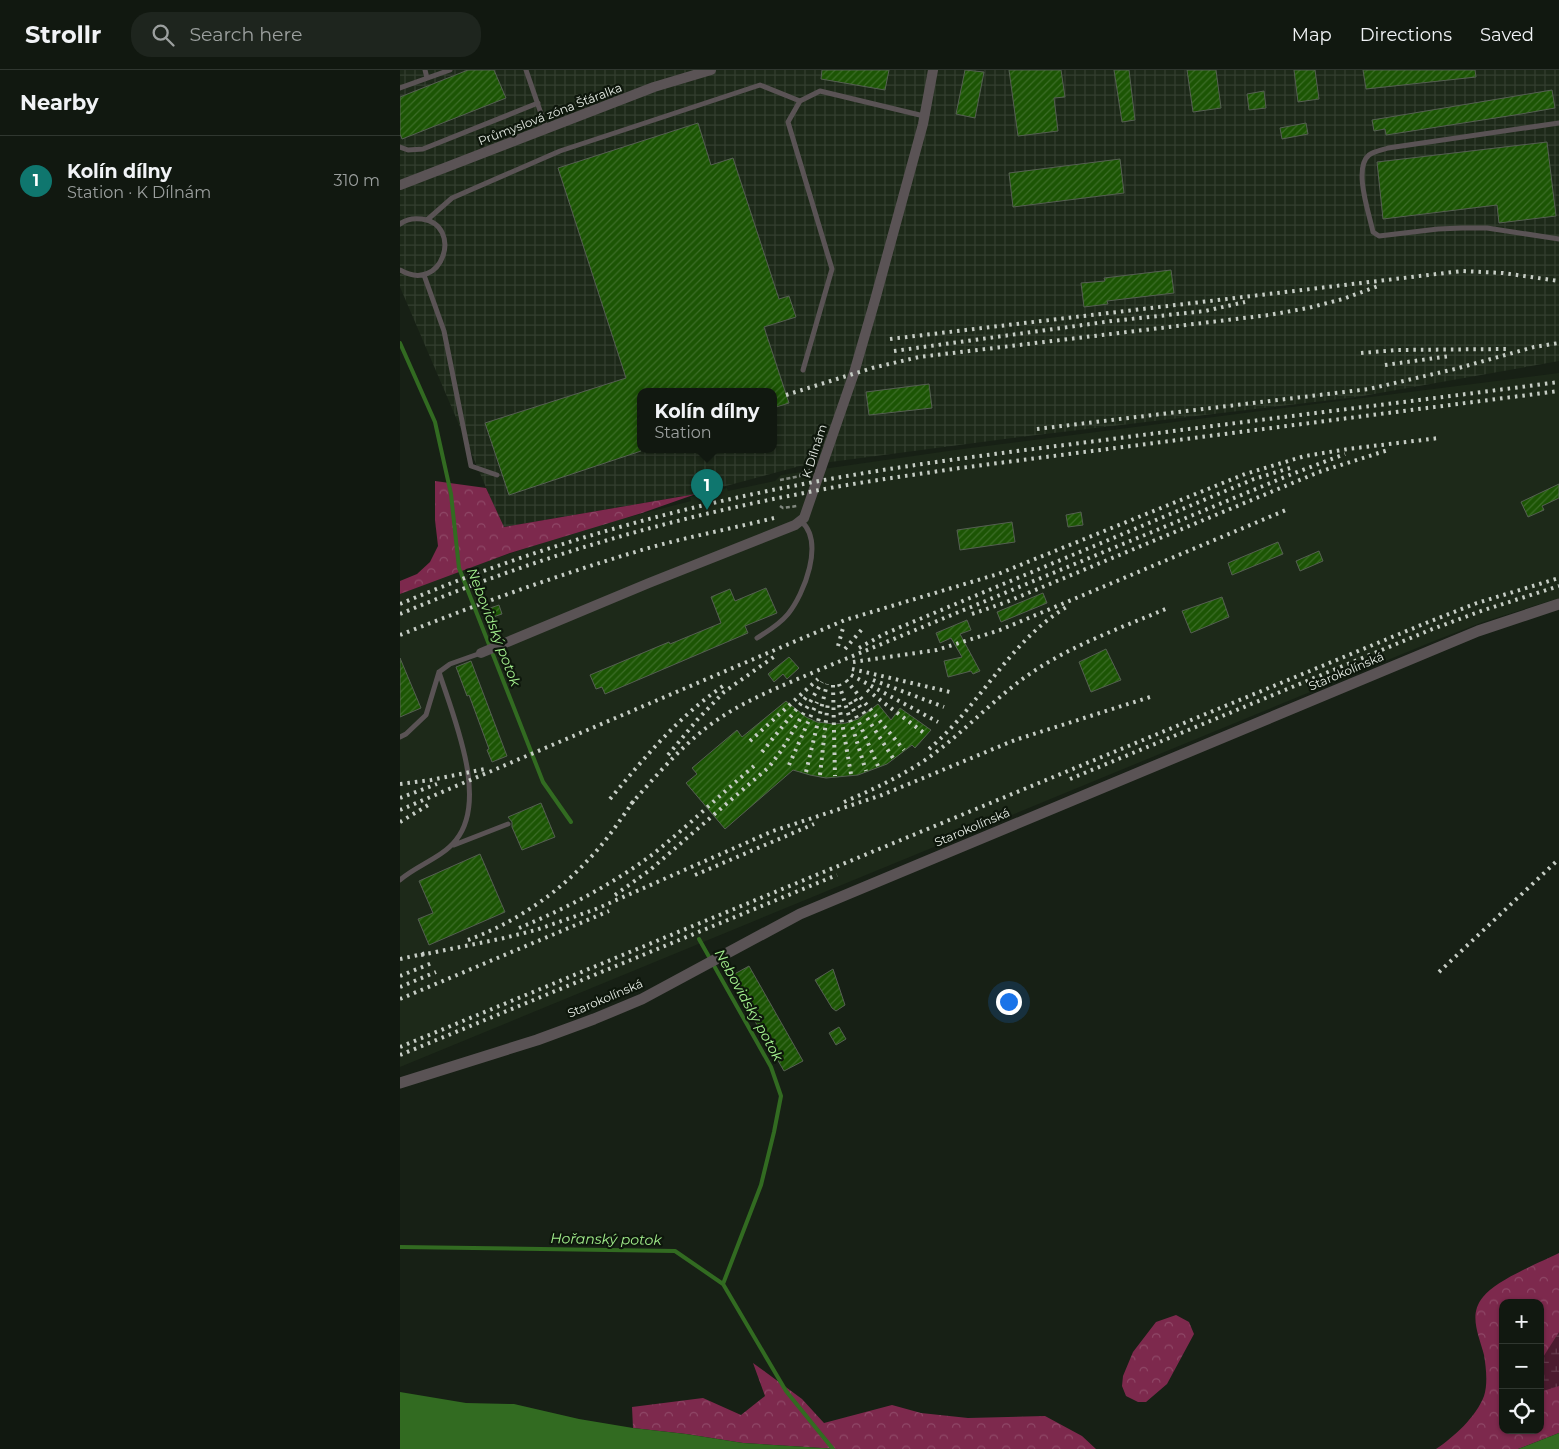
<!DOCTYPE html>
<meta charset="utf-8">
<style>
:root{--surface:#111810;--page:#1e251e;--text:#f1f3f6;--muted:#9ca09f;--line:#303730;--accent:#0f766e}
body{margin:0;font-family:Montserrat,sans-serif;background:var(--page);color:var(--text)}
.controls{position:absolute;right:15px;bottom:15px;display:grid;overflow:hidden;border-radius:10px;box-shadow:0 1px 4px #0004}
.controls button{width:45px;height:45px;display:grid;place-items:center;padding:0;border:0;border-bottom:1px solid var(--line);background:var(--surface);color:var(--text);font:25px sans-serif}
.you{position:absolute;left:608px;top:931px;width:18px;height:18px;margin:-12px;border:4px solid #fff;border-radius:50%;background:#1a73e8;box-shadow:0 0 0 8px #1a73e833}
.badge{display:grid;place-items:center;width:32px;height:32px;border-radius:50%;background:var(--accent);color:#fff;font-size:16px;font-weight:700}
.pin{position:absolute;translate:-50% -41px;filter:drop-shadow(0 1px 2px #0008)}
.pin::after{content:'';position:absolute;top:26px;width:18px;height:15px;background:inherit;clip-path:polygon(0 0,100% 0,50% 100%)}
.popup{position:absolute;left:237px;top:318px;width:140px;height:65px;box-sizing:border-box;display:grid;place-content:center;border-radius:10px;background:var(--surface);filter:drop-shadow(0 1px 4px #0005);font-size:16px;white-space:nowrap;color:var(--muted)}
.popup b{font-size:19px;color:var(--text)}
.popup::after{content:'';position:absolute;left:50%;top:100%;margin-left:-10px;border:10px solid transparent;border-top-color:var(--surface)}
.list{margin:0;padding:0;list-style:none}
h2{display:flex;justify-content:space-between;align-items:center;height:65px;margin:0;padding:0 20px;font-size:21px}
h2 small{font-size:16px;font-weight:400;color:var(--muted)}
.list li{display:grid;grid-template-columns:32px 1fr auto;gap:15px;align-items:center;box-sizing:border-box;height:90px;padding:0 20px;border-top:1px solid var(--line)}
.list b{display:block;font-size:19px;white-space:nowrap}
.list p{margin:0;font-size:16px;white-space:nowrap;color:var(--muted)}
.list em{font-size:16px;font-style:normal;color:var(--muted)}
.icon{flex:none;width:28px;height:28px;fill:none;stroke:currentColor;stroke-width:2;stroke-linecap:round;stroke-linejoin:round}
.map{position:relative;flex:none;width:1159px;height:1379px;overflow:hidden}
header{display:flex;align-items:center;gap:30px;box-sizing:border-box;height:70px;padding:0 25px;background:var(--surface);border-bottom:1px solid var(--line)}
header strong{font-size:24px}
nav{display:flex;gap:28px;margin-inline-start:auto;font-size:18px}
.search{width:350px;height:45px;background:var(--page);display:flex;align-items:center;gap:12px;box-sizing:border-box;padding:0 18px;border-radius:20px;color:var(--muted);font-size:19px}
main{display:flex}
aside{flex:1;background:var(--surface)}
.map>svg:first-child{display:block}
.built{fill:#1d2919}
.industrial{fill:url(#industrial-grid);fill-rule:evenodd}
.forest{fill:url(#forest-crowns);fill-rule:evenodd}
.wetland{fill:url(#wetland-marsh)}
.water{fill:#326b21}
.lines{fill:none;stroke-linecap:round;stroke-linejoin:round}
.stream{stroke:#326b21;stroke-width:4}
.building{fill:url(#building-hatch);stroke:#555f52}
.path{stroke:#81887f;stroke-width:2.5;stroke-dasharray:4 2.5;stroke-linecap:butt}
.service{stroke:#5a5355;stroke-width:5}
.minor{stroke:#5a5355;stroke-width:10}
.tertiary{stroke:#5a5355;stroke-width:11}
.rail{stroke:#c6cdc5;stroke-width:4;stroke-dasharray:2.5 5;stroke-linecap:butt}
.labels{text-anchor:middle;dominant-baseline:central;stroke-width:4.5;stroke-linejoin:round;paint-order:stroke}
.street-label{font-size:12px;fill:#e7ede6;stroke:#0e170c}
.water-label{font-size:14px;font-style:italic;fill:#a4f18e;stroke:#0e170c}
</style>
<header>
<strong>Strollr</strong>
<div class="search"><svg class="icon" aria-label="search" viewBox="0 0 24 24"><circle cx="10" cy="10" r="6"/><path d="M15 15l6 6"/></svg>Search here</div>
<nav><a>Map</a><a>Directions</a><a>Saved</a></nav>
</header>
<main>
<aside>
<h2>Nearby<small></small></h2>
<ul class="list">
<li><span class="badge">1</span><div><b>Kolín dílny</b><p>Station · K Dílnám</p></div><em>310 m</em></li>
</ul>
</aside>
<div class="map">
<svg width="1159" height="1379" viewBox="0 0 1159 1379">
<defs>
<pattern id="industrial-grid" width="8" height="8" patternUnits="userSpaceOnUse" patternTransform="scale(1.25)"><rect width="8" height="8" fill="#1d2919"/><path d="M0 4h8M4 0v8" fill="none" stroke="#333e2f"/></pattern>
<pattern id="forest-crowns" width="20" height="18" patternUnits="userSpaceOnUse" patternTransform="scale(1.25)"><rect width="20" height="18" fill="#7d294d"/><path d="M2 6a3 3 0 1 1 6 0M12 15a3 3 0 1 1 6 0" fill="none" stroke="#8f4867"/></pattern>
<pattern id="wetland-marsh" width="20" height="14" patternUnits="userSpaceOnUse" patternTransform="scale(1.25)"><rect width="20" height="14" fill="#4c1b2f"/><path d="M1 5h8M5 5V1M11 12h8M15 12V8" fill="none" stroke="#663c4d"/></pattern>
<pattern id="building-hatch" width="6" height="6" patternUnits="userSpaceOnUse" patternTransform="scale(1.25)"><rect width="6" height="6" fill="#1c5504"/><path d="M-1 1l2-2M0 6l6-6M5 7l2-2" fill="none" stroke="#3d6e29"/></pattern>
</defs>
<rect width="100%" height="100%" fill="#172015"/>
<!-- built -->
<path class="built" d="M1159,303V528L1083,552L1034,571L0,997V524L50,504L153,469L210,452L291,431L290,427L327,418L328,421L375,411L381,405L555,380Z"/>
<!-- industrial -->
<path class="industrial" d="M0,0H1159V291L957,327L620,367L400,396L296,424L103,457L0,217ZM241,321H373V379H241Z"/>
<!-- forest -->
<path class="forest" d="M35,411L86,418L104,457L296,424L242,443L110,483L0,524V511L17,504L30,492L38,476L35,450Z
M1159,1183V1363L1118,1379H1036C1054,1367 1076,1347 1084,1326C1088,1314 1086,1297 1084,1285C1079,1265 1068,1245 1083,1227C1096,1210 1139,1193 1159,1183ZM1103,1233H1140V1360H1103Z
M776,1245L789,1252L794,1264L767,1314L746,1332H738L726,1326L722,1316L723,1306L733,1282L756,1252Z
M353,1293L402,1329L424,1353L492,1335L521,1343L568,1348L645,1346L682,1366L696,1379H438L343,1373L286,1364L233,1358L232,1337L303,1328L341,1345L365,1326Z"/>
<!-- wetland -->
<path class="wetland" d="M1159,1262V1316L1140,1322V1292Z"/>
<!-- water -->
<path class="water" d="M0,1322L66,1333L114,1334L179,1349L233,1358L286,1364L343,1373L438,1379H0Z
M1159,1363V1379H1118Z"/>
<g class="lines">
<!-- stream -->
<path class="stream" d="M0,273L35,352L51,424L59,498L143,712L171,752
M299,869L371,997L381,1026L374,1062L361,1115L323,1214
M0,1177L275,1181L323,1214L386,1321L433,1379"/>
</g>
<!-- building -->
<path class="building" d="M68,0H94L106,28L2,69L0,64V27Z
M422,0H489L485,20L421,9Z
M565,0L584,2L575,48L556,44Z
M609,0H661L665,27L654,28L658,61L618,66Z
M714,0H729L735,50L722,52Z
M787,0H816L821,38L793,42Z
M894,0H915L919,29L898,32Z
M963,0H1075L1076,7L966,19Z
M1152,20L1155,38L1121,44L986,65L985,59L974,61L972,50Z
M864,21L866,38L849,40L847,24Z
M298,53L311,95L333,88L379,229L389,226L396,247L364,257L389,333L373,338V321H241V381L109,425L85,353L226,308L158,98Z
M906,53L908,64L882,69L880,58Z
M1147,72L1156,146L1099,153L1097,135L983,149L977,92Z
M720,89L724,123L613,137L609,103Z
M771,200L774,223L707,231L708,234L684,237L681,213L705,211L704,208Z
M529,314L532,338L469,345L466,322Z
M1159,414V428L1142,436L1144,440L1128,447L1121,432Z
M681,442L683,455L668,457L666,445Z
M612,452L615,472L560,480L557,460Z
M878,472L883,484L832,505L828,493Z
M919,481L923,491L900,501L896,491Z
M366,518L377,543L345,556L348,563L205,624L202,617L196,619L190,605L269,572L270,574L321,553L311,527L330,519L335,531Z
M643,523L647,533L601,552L597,542Z
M822,527L829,547L791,563L782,541Z
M99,535L102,544L90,548L87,539Z
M567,550L571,560L560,564L580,601L573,604L571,601L548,607L544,591L562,587L551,568L540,573L536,563Z
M706,579L721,610L691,622L679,592Z
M389,587L399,598L387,609L383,604L374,612L368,604Z
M0,588L21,638L0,647Z
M71,591L107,686L92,692L87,680L89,679L69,625L67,626L56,597Z
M386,631L406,647L417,652L434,654L446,653L458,649L478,634L491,650L500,638L531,660L515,678L512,675L487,694L458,705L426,708L410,705L393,700L325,759L286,713L297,704L292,698L337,660L342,667Z
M141,733L155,767L122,780L112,757V752L108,747Z
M80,784L105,842L29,875L18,849L33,843L19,811Z
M349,896L403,991L384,1001L329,907Z
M433,899L445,935L436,941L432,938L415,910Z
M439,957L446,969L436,975L429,963Z"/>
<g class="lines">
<!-- path -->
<path class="path" d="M380,410L400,406L402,401L410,400
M380,436L383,438L397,436"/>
<!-- service -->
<path class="service" d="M25,0L27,8
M126,0L146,58
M0,18L50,0
M1159,53L988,78C982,80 974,81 969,85C953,98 969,143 973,162L979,166L1038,159L1062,158H1087L1159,169
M0,77L8,80L23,79L138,33
M27,150L52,128L160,81L360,15L400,31
M0,154C6,149 14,148 22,149C64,155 43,225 0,200
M24,205L44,261L71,396L97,405
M403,300L432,199L388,52L400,31L420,21L524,46
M357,568C368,561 379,555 388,544C404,524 425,472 401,451
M0,667L6,664L26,645L39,602L50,594L81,583
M54,775L108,754
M0,810C17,795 42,788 56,770C89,729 53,646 39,602"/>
<!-- minor -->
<path class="minor" d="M0,115L254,17L311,0
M81,583L249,513L395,455L404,448L454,303L475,230L523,54L533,0"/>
<!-- tertiary -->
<path class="tertiary" d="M0,1013L137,970L194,949L242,929L400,844L1078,561L1159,534"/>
<!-- rail -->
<path class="rail" d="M490,269L1062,201L1103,203L1159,211
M494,281L712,251L805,241L845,232
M961,283L997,280L1106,279
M985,295L1050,286
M386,325L472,298L519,287L869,245L908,238L943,229L978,216
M637,359L969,319L1055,299L1134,277L1159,273
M0,534C127,480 262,441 398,415C500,395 602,383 704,370C856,350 1007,332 1159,312
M0,544C128,490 262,450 399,424C452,413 506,406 560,398L1159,321
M572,544L604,533L919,402L988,380
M0,565C83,532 166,502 252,477C292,466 334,458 374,448
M438,576L443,558
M459,578L484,564L854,409L890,398
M445,579L463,558
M453,592L537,580L600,560L886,440
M452,599L550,622
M451,605L538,652
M446,610L504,680
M473,610L544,637
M439,614L466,701
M433,615L435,706
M467,620L524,663
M455,629L493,688
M450,632L478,696
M439,635L451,704
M350,671L418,609
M529,679C581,635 610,569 670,535
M362,682L407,626
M268,685L297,650L324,622L375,586
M389,695L417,632
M406,702L427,614
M420,705L428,632
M670,709L1030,560L1081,541L1159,516
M0,714L31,710L85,699
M0,728L37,714
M210,729C245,687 278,647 323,616
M444,732C474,719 502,706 528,688C566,661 596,626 634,601C675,574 723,557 768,538
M231,734C254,708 278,680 306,658C338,633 377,618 414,602L892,404L945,384
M0,740L445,550L598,504L845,404L905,386L948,379L1039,368
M0,752L30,734
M295,805L414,754
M215,825L250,800L369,697L381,681L422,612
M119,858C165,839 213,814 253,784C288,756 320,725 354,696
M68,870C112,854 156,825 188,790C206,772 220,750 235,729
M21,885L104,868L136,860L196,839L373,761L482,725L615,670L750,627
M0,889L27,883
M1039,902L1159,789
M0,906L32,893
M0,917L36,902
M0,929L209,841
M0,977L1026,553L1077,533L1159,508
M0,985L437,805"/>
</g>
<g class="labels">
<!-- street labels -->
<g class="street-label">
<text transform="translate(150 44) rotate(-21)">Průmyslová zóna Šťáralka</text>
<text transform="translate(414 381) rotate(-72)">K Dílnám</text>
<text transform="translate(946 601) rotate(-23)">Starokolínská</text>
<text transform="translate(572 757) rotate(-23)">Starokolínská</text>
<text transform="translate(205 928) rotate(-23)">Starokolínská</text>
</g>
<!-- water labels -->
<g class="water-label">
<text transform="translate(94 557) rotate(69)">Nebovidský potok</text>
<text transform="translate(349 935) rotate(61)">Nebovidský potok</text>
<text transform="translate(206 1169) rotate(1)">Hořanský potok</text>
</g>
</g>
</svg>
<div class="controls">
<button>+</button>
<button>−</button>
<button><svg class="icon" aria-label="locate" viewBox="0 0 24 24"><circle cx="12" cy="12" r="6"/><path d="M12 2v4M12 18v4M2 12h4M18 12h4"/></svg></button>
</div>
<div class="you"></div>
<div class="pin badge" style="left:307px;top:440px">1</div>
<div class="popup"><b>Kolín dílny</b>Station</div>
</div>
</main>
